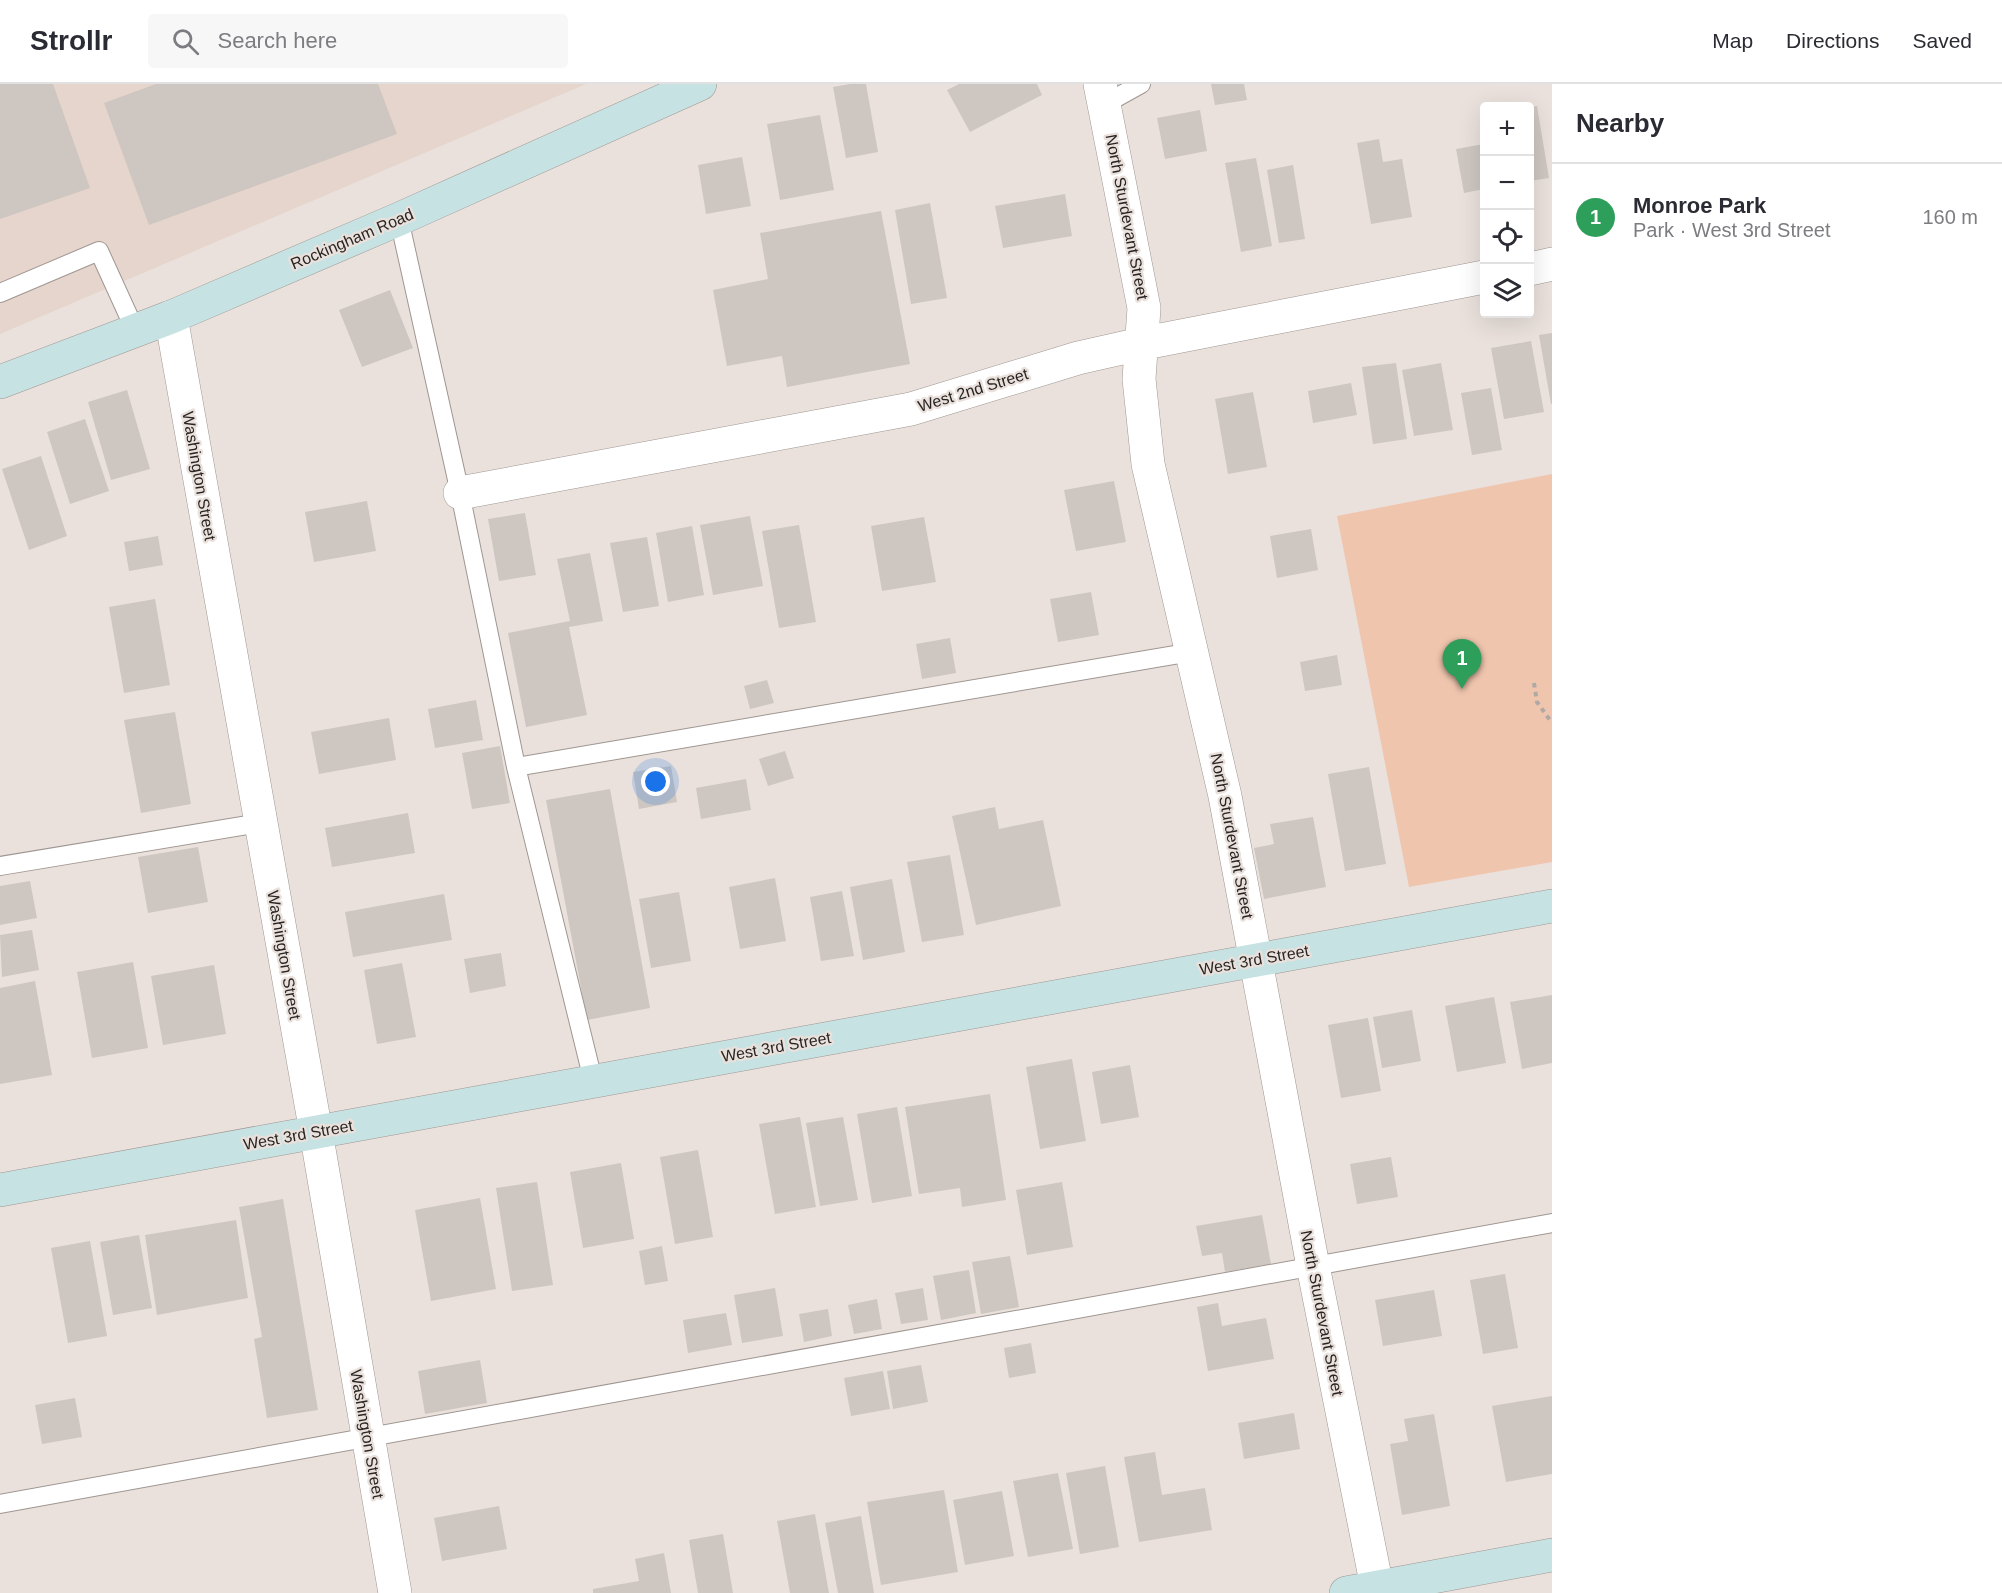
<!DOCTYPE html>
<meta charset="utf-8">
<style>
:root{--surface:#fff;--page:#f7f7f7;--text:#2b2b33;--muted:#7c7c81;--line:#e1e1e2;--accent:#ea580c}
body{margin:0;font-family:Helvetica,sans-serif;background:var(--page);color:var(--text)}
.controls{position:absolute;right:18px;top:18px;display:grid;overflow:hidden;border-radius:6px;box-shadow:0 6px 24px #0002}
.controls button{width:54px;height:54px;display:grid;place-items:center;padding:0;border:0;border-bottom:2px solid var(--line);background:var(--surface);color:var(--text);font:30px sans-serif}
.you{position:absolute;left:656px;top:698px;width:21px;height:21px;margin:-15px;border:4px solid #fff;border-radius:50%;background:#1a73e8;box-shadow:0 0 0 9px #1a73e833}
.badge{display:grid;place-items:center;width:39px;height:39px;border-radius:50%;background:var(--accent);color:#fff;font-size:20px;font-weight:700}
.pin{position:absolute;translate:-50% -50px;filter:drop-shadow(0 2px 3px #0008)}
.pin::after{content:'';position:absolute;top:32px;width:21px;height:18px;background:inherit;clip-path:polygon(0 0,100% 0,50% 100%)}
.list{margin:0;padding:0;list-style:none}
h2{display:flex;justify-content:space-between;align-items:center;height:78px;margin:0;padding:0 24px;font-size:26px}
h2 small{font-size:20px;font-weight:400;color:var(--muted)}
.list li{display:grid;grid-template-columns:39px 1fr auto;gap:18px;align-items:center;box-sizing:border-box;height:108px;padding:0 24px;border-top:2px solid var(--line)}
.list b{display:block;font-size:22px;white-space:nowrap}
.list p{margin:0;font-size:20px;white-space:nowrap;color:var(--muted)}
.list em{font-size:20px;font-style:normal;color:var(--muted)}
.icon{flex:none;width:33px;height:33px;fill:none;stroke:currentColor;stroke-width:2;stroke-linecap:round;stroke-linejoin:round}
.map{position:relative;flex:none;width:1552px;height:1509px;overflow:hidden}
header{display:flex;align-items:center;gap:36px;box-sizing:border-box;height:84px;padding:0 30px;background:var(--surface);border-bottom:2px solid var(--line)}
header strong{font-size:28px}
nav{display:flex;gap:33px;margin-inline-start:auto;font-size:21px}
.search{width:420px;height:54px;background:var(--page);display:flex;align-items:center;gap:15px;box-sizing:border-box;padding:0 21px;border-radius:6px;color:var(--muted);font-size:22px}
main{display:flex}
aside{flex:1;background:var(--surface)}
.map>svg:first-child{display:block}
.built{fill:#e6d5cc}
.green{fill:#f0c5ae}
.building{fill:#cec6c1}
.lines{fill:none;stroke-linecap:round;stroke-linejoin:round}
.lane-casing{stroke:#9f9692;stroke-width:20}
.street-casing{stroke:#9f9692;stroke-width:34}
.secondary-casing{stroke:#9f9692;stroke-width:34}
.path{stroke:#afa8a4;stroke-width:4;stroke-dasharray:4.5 4.5;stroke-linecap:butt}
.lane{stroke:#fff;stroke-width:18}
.street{stroke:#fff;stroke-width:33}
.secondary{stroke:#c7e2e2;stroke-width:33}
.labels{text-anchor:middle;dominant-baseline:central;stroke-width:4.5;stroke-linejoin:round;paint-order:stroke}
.street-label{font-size:16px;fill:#272422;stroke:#eae1dc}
</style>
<header>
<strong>Strollr</strong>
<div class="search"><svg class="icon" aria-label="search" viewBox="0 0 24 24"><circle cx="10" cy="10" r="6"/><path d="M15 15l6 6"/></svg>Search here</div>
<nav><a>Map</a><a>Directions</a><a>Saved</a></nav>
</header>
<main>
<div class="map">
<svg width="1552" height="1509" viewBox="0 0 1552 1509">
<rect width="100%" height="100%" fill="#eae1dc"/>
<!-- built -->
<path class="built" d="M0,0H586L0,250Z"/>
<!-- green -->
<path class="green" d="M1552,390V778L1409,803L1337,432Z"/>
<!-- building -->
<path class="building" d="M0,0H53L90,104L0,135Z
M156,0H378L397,50L149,141L104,19Z
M850,0H866L878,68L846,74L833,3Z
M959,0H1037L1042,11L970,48L947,6Z
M1211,0H1244L1247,16L1215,21Z
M1537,22L1549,94L1530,97V23Z
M1200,26L1207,67L1165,75L1157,34Z
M820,31L834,106L780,116L767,40Z
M1379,55L1383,78L1402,75L1412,133L1371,140L1357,59Z
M1484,60V105L1464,109L1456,65Z
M742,73L751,122L706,130L698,81Z
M1256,74L1272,162L1241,168L1225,79Z
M1293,81L1305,155L1279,159L1267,86Z
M1065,110L1072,152L1003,164L995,122Z
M930,119L947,214L911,220L895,126Z
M881,127L910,280L787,303L782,272L727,282L713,206L768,195L760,149Z
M390,206L413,264L362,283L339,226Z
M1552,249V320H1551L1539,251Z
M1531,257L1544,328L1504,335L1491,264Z
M1396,279L1407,355L1373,360L1362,283Z
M1441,279L1453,346L1414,352L1402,286Z
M1351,299L1357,331L1313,339L1308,307Z
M1491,304L1502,366L1472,371L1461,309Z
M127,306L150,385L111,396L88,318Z
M1253,308L1267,383L1228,390L1215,315Z
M85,335L109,407L70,420L47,348Z
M41,372L67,452L29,466L2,385Z
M1114,397L1126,458L1076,467L1064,406Z
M367,417L376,467L314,478L305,428Z
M525,429L536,491L499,497L488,435Z
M750,432L763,502L713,511L700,441Z
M924,433L936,498L882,507L871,442Z
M799,441L816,538L779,544L762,447Z
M692,442L704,511L668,518L656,449Z
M1311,445L1318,486L1277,494L1270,452Z
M158,452L163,481L129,487L124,458Z
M647,453L659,522L623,528L610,459Z
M590,469L603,537L569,543L587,631L526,643L508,549L570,537L557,475Z
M1091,508L1099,551L1058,558L1050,515Z
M155,515L170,601L124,609L109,523Z
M950,554L956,589L922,595L916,560Z
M1337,571L1342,601L1305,607L1300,578Z
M767,596L774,619L750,625L744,602Z
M476,616L483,656L435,664L428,625Z
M175,628L191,720L141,729L124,636Z
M389,634L396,676L319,690L311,648Z
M500,662L510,719L472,725L462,669Z
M785,667L794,694L768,702L759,675Z
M671,682L677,718L639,725L633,688Z
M1369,683L1386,780L1345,787L1328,690Z
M746,695L751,726L701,735L696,704Z
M610,705L650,924L587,936L546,716Z
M995,723L999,745L1043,736L1061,822L976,841L952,732Z
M408,729L415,769L332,783L325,744Z
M1313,733L1326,803L1264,815L1254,764L1274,760L1270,740Z
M198,763L208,818L148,829L138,773Z
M950,771L964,851L922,858L907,778Z
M775,794L786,857L740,865L729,803Z
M892,795L905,868L863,876L850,803Z
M30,797L37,834L0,841V802Z
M842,807L854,872L821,877L810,813Z
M679,808L691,877L651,884L639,815Z
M444,810L452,856L353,873L345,828Z
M32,846L39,886L2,893L0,851Z
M501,869L506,902L470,909L464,875Z
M133,878L148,964L92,974L77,888Z
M402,879L416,953L377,960L364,886Z
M214,881L226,950L163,961L151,892Z
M35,897L52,991L0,1000V904Z
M1552,911V979L1522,985L1510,918Z
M1494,913L1506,979L1457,988L1445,922Z
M1412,926L1421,977L1382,984L1373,933Z
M1368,934L1381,1007L1341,1014L1328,941Z
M1072,975L1086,1057L1040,1065L1026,983Z
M1130,981L1139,1033L1101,1040L1092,988Z
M990,1010L1006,1116L962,1123L960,1104L919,1110L905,1023Z
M897,1023L912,1112L872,1119L857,1030Z
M800,1033L816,1123L775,1130L759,1040Z
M843,1033L858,1116L820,1122L806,1039Z
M698,1066L713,1153L675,1160L660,1073Z
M1391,1073L1398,1113L1357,1120L1350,1080Z
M621,1079L634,1155L583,1164L570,1088Z
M537,1098L553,1201L512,1207L496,1104Z
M1062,1098L1073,1163L1027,1171L1016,1106Z
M480,1114L496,1205L431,1217L415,1126Z
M283,1115L318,1326L267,1334L254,1255L262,1253L239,1123Z
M1262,1131L1271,1180L1225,1188L1222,1169L1202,1172L1196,1142Z
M236,1136L248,1214L157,1231L145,1151Z
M139,1151L152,1224L113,1231L100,1158Z
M90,1157L107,1252L68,1259L51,1164Z
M662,1162L668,1197L645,1201L639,1167Z
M1010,1172L1019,1223L981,1230L972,1178Z
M969,1186L976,1229L941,1236L933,1192Z
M1505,1190L1518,1264L1483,1270L1470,1196Z
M775,1204L783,1252L742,1259L734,1211Z
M923,1204L928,1236L901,1240L895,1209Z
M1434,1206L1442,1252L1383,1262L1375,1216Z
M877,1215L882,1245L854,1250L848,1221Z
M1218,1219L1222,1242L1266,1234L1274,1275L1208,1287L1197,1223Z
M828,1225L832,1252L804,1258L799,1230Z
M726,1229L732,1261L688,1269L683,1236Z
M1031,1259L1036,1289L1009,1294L1004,1264Z
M480,1276L487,1319L425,1330L418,1287Z
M921,1281L928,1318L893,1325L887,1287Z
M883,1287L890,1325L851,1332L844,1294Z
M1552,1312V1390L1506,1398L1492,1322Z
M75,1314L82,1353L42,1360L35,1321Z
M1294,1329L1300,1365L1244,1375L1238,1339Z
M1434,1330L1450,1422L1402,1431L1390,1360L1408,1357L1404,1335Z
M1155,1368L1162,1411L1205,1404L1212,1446L1139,1458L1124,1373Z
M1105,1382L1119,1463L1080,1470L1066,1389Z
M1058,1389L1073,1465L1028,1473L1013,1397Z
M944,1406L958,1488L881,1501L867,1418Z
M1002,1407L1014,1472L965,1481L953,1416Z
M499,1422L507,1465L442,1477L434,1434Z
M815,1430L829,1509H790L777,1437Z
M861,1432L874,1509H838L825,1439Z
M723,1450L733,1509H698L689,1456Z
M664,1469L671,1509H593V1505L639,1497L635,1475Z"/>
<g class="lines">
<!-- lane casing -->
<g class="lane-casing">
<path id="lane" d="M1105,20L1141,0
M399,135L460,409L516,683L593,996
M0,209L99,167L135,246
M516,683L1192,568
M0,782L260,739
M0,1420L1552,1139"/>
</g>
<!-- street casing -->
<g class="street-casing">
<path id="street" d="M1100,0L1144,224L1139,295L1148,380L1225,712L1313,1182L1377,1503
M1530,185L1552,180
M171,233L316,1048L395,1509
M460,409L911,325L1078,274L1140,260L1484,193"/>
</g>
<!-- secondary casing -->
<g class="secondary-casing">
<path id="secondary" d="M0,298L171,233L399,135L700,0
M0,1106L1552,822
M1346,1509L1552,1471"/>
</g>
<!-- path -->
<path class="path" d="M1534,599L1537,618L1552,639"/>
<!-- lane -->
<use href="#lane" class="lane"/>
<!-- street -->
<use href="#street" class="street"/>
<!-- secondary -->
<use href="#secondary" class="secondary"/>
</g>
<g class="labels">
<!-- street labels -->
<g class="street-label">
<text transform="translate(1127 133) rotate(79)">North Sturdevant Street</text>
<text transform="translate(352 155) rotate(-23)">Rockingham Road</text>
<text transform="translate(973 306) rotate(-17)">West 2nd Street</text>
<text transform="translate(199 392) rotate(80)">Washington Street</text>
<text transform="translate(1232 752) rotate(79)">North Sturdevant Street</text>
<text transform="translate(284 871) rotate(80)">Washington Street</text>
<text transform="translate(1254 876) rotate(-10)">West 3rd Street</text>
<text transform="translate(776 963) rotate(-10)">West 3rd Street</text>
<text transform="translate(298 1051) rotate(-10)">West 3rd Street</text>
<text transform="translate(1322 1229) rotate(79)">North Sturdevant Street</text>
<text transform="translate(367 1350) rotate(80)">Washington Street</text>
</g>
</g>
</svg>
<div class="controls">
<button>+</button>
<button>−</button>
<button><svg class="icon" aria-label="locate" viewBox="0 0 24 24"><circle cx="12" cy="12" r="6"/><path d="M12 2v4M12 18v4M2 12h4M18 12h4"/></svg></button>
<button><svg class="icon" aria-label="layers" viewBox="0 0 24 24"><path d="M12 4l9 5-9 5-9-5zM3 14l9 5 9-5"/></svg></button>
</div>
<div class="you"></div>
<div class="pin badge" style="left:1462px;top:605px;background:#2e9e5b">1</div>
</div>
<aside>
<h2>Nearby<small></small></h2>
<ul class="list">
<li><span class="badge" style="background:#2e9e5b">1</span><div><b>Monroe Park</b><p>Park · West 3rd Street</p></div><em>160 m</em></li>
</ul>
</aside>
</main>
